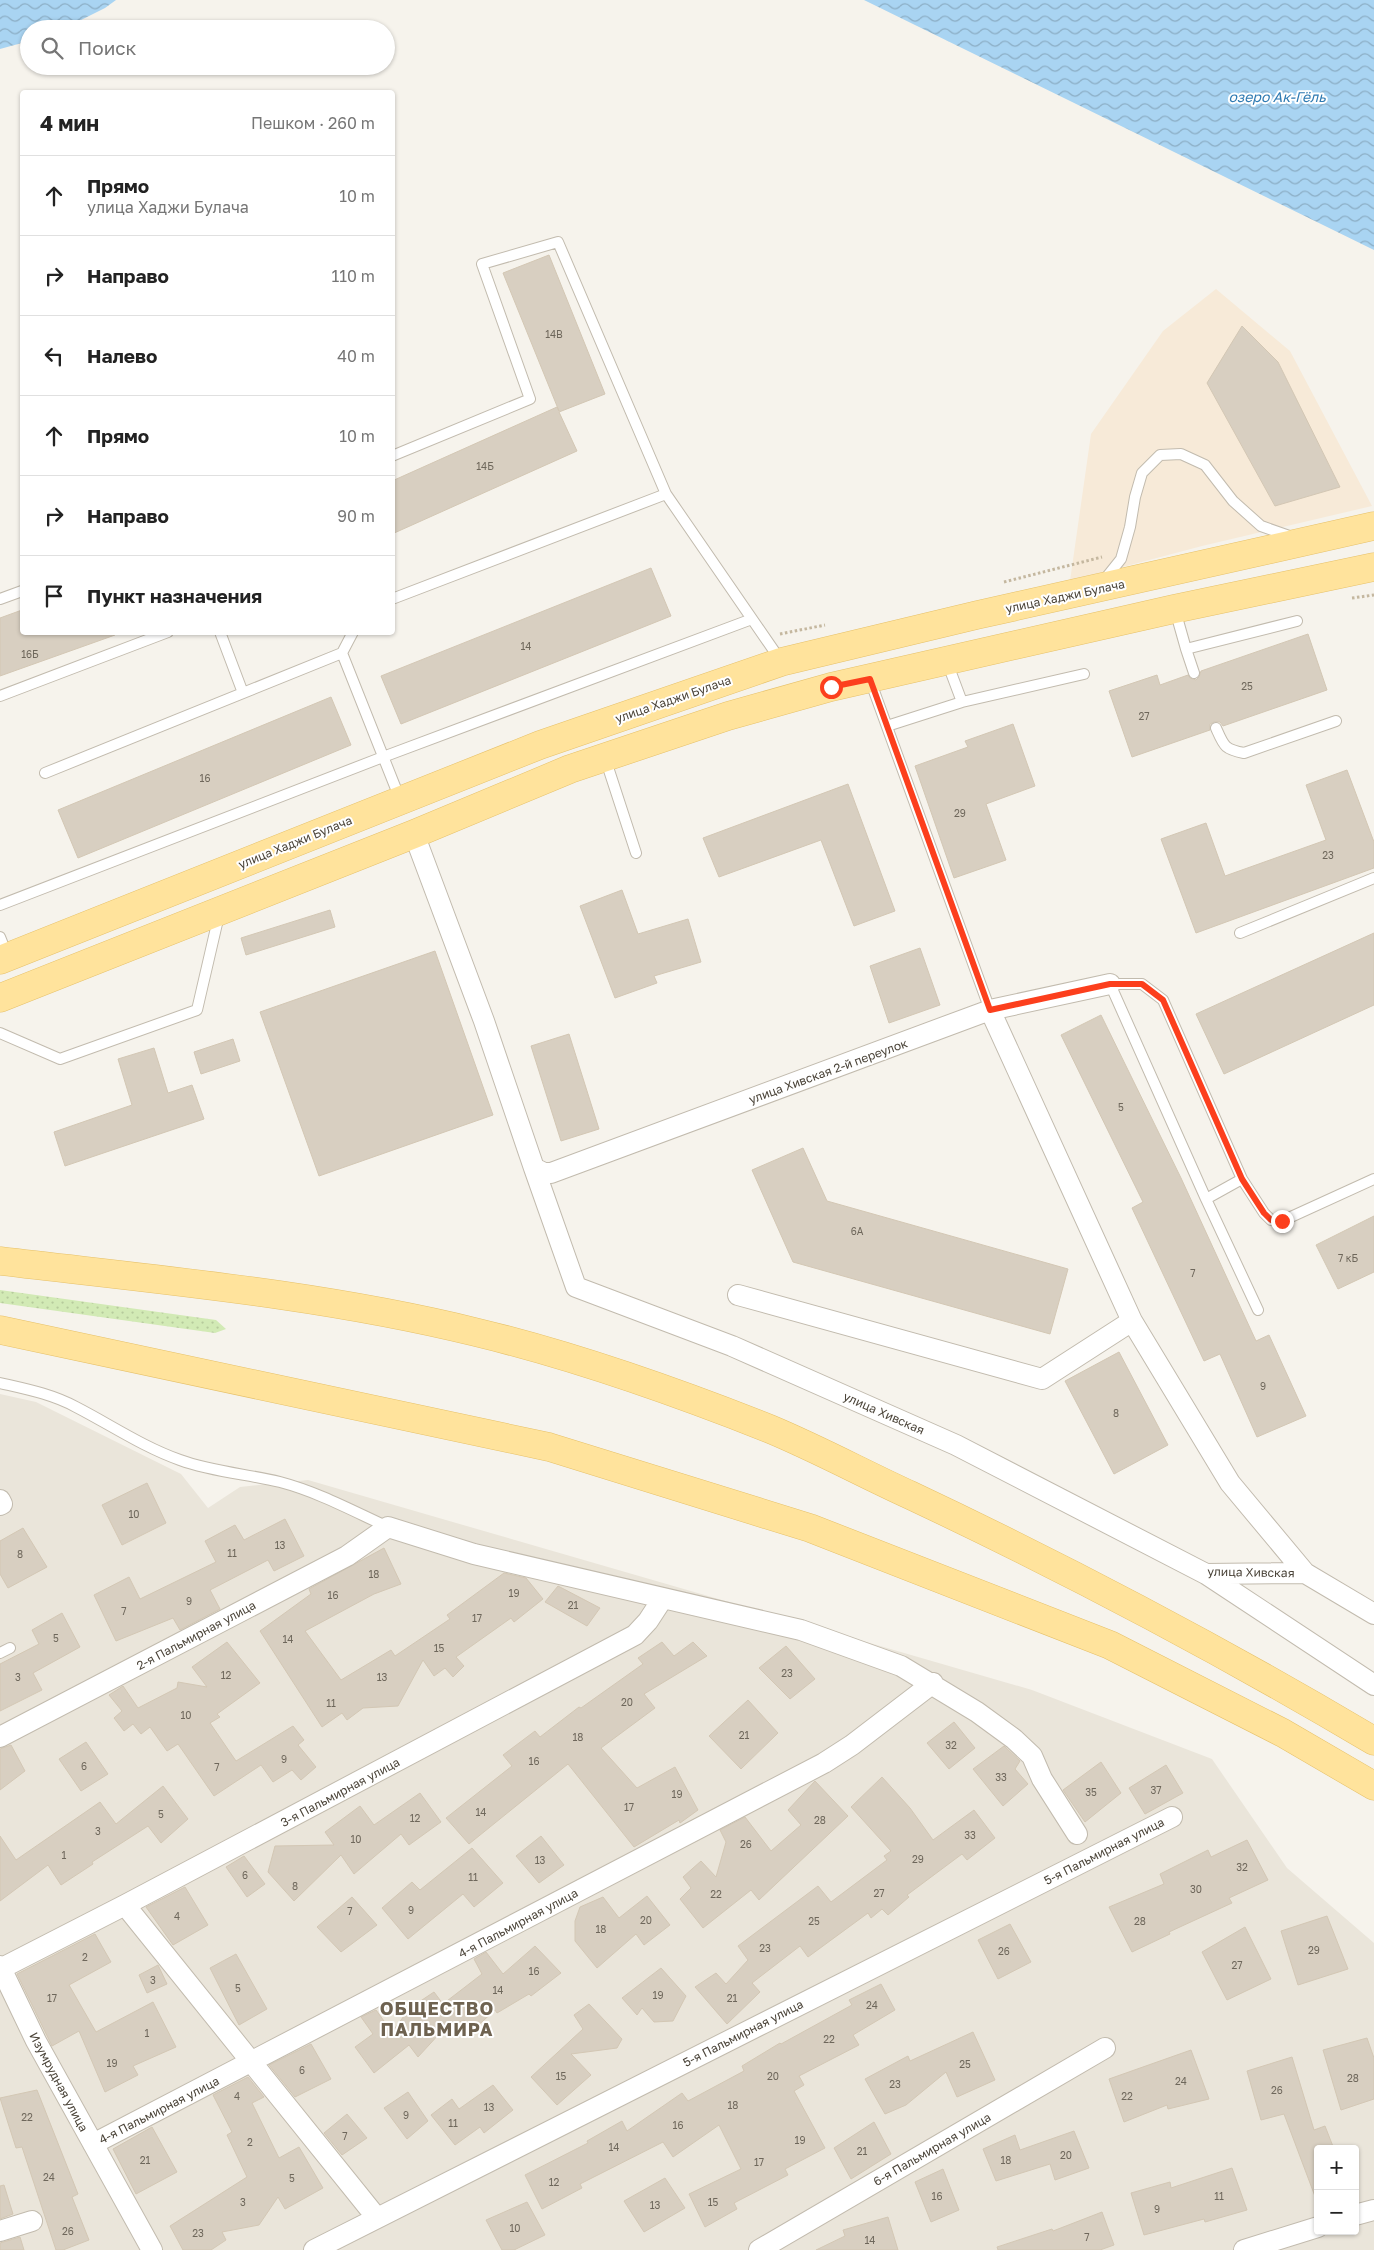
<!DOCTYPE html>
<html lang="ru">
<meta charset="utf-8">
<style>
:root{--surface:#fff;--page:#f2f2f2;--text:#222;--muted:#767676;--line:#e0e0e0}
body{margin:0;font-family:"Golos Text",sans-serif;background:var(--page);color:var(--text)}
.controls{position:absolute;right:15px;bottom:15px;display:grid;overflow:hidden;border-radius:5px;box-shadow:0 1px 4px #0004}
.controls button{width:45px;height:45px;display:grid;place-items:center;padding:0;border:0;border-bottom:1px solid var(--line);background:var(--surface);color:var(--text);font:25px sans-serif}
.stop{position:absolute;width:15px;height:15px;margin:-11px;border:4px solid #fc3f1d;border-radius:50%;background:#fff}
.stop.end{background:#fc3f1d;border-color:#fff;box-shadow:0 1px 5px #0008}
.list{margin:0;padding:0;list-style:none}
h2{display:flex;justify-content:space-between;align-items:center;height:65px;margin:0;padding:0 20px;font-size:21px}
h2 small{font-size:16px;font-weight:400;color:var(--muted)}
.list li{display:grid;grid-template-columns:32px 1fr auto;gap:15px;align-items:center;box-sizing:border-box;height:80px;padding:0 20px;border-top:1px solid var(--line)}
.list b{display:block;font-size:19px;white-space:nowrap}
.list p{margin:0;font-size:16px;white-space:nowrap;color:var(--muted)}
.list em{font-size:16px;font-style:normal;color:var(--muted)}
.icon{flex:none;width:28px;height:28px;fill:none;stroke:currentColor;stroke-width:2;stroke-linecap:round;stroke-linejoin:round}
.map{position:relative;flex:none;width:1374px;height:2250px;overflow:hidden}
.search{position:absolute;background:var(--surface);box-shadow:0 1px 4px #0004;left:20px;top:20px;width:375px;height:55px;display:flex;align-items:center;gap:12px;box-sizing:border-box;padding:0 18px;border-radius:28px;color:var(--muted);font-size:19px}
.panel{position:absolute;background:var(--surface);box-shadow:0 1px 4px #0004;left:20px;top:90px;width:375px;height:545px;border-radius:5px}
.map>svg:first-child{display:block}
.residential{fill:#eae5da;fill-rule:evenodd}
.commercial{fill:#f7ead8}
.grass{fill:url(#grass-dots)}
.water{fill:url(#water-waves)}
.building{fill:#d8cfc1;stroke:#d3c7b4}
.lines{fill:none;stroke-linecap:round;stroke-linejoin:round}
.service-casing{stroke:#c2bbae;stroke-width:12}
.minor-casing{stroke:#c2bbae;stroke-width:22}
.primary-casing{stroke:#e6c16a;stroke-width:29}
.path{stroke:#c4b79f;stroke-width:3;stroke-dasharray:2.5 2.5;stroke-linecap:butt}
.service{stroke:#fff;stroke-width:10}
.minor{stroke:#fff;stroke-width:20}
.primary{stroke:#ffe39c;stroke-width:28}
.route{stroke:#fc3f1d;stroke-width:6}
.labels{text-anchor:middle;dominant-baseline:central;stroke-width:4;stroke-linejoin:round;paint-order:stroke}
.number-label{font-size:10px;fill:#6e675b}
.street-label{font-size:12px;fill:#4b4439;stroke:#fff}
.water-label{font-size:14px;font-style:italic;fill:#2e7ab2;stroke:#fff}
.district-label{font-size:18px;font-weight:bold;letter-spacing:1px;fill:#6e6250;stroke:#fff}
</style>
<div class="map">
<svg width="1374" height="2250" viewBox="0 0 1374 2250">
<defs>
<pattern id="grass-dots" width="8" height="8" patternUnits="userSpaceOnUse" patternTransform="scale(1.25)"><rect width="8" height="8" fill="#d2eab5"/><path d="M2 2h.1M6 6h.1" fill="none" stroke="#b6ca9c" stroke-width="1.8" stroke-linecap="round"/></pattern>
<pattern id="water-waves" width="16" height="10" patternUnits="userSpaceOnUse" patternTransform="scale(1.25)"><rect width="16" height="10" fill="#a9d4f2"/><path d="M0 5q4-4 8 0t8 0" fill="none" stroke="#8caec5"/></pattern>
</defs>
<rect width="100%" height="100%" fill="#f6f3ec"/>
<!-- residential -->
<path class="residential" d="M0,1394L36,1402L181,1474L208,1508L240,1487L308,1480L1032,1690L1212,1759L1287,1868L1374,1943V2250H0ZM1318,2149H1355V2231H1318Z"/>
<!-- commercial -->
<path class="commercial" d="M1216,289L1290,351L1372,506L1202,546L1070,581L1091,434L1163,331Z"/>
<!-- grass -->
<path class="grass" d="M0,1290L216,1320L226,1329L215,1333L0,1303Z"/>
<!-- water -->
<path class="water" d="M0,0H116L105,8L63,29H29V41L0,49Z
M864,0H1374V250Z"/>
<!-- building -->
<path class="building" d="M549,255L605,394L559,412L577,451L392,534V481L557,407L559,411L503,273Z
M1242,326L1278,362L1340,487L1275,506L1207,383Z
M651,568L671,616L401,724L381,676Z
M22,610V632H114L115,635L0,676V618Z
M1308,634L1327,690L1223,726L1220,722H1214L1210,724V730L1132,757L1109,691L1157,675L1160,685L1188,675L1190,678L1196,680L1199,677L1201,671Z
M331,697L351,745L78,858L58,810Z
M1013,724L1035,786L986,804L1006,860L954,878L915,766L968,747L965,741Z
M1347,770L1374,842V868L1196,933L1161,839L1206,823L1225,876L1326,840L1306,785Z
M848,784L895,911L854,926L821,840L719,877L703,838Z
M622,890L638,934L688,919L701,962L654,976L657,983L615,998L580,906Z
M330,910L335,927L246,955L241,938Z
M1374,933V1005L1224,1074L1196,1014Z
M920,948L940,1005L889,1023L870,966Z
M435,951L493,1115L319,1176L260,1012Z
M1101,1015L1181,1178L1256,1341L1269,1335L1306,1416L1257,1437L1220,1354L1204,1361L1132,1208L1143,1202L1061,1035Z
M569,1034L599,1129L561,1141L531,1046Z
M233,1039L240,1061L201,1074L194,1052Z
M154,1048L168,1093L192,1085L204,1119L65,1166L54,1132L132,1105L118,1059Z
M803,1148L827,1201L1068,1269L1050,1334L793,1262L752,1170Z
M1374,1216V1272L1338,1289L1316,1245Z
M1119,1352L1168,1445L1114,1474L1065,1381Z
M147,1483L166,1523L122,1545L102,1505Z
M285,1519L304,1556L274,1571L268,1560L210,1590L220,1609L180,1630L173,1618L116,1641L94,1595L129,1577L140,1599L216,1562L205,1541L235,1525L244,1540Z
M23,1528L47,1567L8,1588L0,1574V1541Z
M384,1548L401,1584L374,1594L305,1631L341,1680L391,1650L395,1656L450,1619L447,1615L504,1573L526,1578L543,1599L514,1622L511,1618L456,1657L464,1666L453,1677L445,1668L434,1676L423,1660L398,1706L363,1708L347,1720L342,1713L322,1727L260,1631L311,1594L309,1589Z
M558,1586L600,1608L587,1626L545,1602Z
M62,1613L80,1647L33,1673L42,1690L0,1711V1664L39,1644L32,1630Z
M227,1642L260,1683L217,1714L220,1717L210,1723L236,1761L293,1726L304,1740L298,1745L316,1767L301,1780L292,1770L273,1782L261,1765L214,1796L178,1744L167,1751L150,1727L141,1734L133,1724L124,1731L114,1718L122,1711L109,1695L123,1686L138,1708L177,1688L178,1682L207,1687L192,1667Z
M662,1642L674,1656L693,1642L707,1656L644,1694L655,1708L601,1748L637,1788L675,1767L698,1810L680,1823L679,1820L634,1847L568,1764L469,1844L446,1818L512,1766L503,1755L535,1731L540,1737L579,1707L581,1708L643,1664L638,1658Z
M786,1646L815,1679L790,1699L759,1668Z
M748,1700L778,1733L741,1769L709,1736Z
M954,1722L975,1748L949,1769L927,1743Z
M86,1742L108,1774L81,1791L59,1759Z
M11,1745L25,1771L0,1790V1749Z
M1004,1746L1020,1761L1015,1769L1028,1784L1003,1806L973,1769Z
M1101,1762L1121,1793L1085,1822L1063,1790Z
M1166,1765L1183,1793L1145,1814L1129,1788Z
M882,1777L910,1808L933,1840L974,1810L995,1838L967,1860L962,1854L907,1895L909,1897L888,1915L882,1909L871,1918L868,1913L808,1957L800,1946L752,1983L760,1992L727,2024L695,1987L716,1973L726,1984L748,1960L738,1946L818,1886L831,1902L887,1860L884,1856L891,1851L851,1807Z
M815,1781L848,1816L759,1900L751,1890L703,1928L680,1899L691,1888L683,1877L701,1861L716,1877L726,1842L720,1830L745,1817L771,1851L801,1825L788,1810Z
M163,1786L188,1819L161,1843L148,1826L92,1862L93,1864L61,1885L48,1865L0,1901V1836L16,1860L100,1802L116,1824Z
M420,1793L441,1822L409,1845L401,1834L354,1874L341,1855L294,1901L268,1872L275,1846L334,1845L325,1832L360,1806L374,1825Z
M541,1836L564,1865L539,1883L516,1856Z
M1247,1840L1268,1880L1229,1898L1232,1903L1169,1932L1170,1934L1132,1952L1109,1907L1164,1884L1160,1874L1208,1850L1211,1857Z
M472,1848L503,1883L474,1907L463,1894L408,1939L382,1908L412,1882L420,1890Z
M244,1856L265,1884L247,1897L226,1867Z
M185,1887L208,1925L173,1945L146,1907Z
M647,1896L670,1925L644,1945L636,1934L597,1968L575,1941V1921L580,1907L603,1897L619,1918Z
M352,1897L377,1925L341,1952L317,1927Z
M1327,1916L1348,1969L1298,1985L1281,1931Z
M1010,1924L1031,1962L998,1979L978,1940Z
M1245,1927L1271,1979L1227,2000L1202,1952Z
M95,1934L111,1962L69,1985L96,2032L153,2002L176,2047L133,2066L138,2075L105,2092L79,2031L52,2046L17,1974Z
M535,1946L561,1973L531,1996L529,1994L497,2013L495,2010L472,2031L464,2020L441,2032L418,2057L409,2045L374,2073L355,2047L373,2034L361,2017L376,2010L392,2032L410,2008L434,1992L443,2004L482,1974L474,1959L486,1952L503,1974Z
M236,1954L267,2009L239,2025L210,1968Z
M158,1965L167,1984L147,1993L139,1975Z
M661,1968L686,1996L673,2021L654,2022L642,2008L637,2015L622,1998Z
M881,1984L895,2010L853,2035L859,2045L799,2076L804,2085L794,2091L825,2148L785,2169L788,2175L734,2203L737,2209L705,2227L689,2194L741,2169L719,2125L673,2157L663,2142L580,2184L582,2188L542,2209L525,2175L588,2143L587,2141L622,2121L627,2131L682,2093L688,2101L744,2071L742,2066L780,2043L781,2044L852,2005L849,2000Z
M589,2004L622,2039L617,2048L571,2054L591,2075L557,2105L531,2077L583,2029L574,2015Z
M973,2032L995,2080L957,2097L946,2072L906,2105L885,2114L865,2079L908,2056L910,2061Z
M1367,2038L1374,2058V2099L1341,2110L1323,2050Z
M311,2044L331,2079L295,2097L269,2065Z
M1191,2050L1209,2099L1168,2109L1167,2105L1124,2122L1109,2079Z
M1292,2057L1314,2130L1325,2126L1334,2149H1318V2199H1316L1284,2114L1261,2120L1247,2071Z
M248,2077L264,2097L252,2103L279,2158L299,2147L323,2188L285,2209L278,2197L259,2225L222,2232L226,2240L211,2250H183L170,2226L247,2177L227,2135L232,2132L213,2095Z
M493,2085L513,2110L484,2133L480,2127L455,2145L431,2115L452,2099L459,2109Z
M37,2090L78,2194L72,2197L89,2240L63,2250H56L22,2147L16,2148L0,2098Z
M408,2092L428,2121L407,2139L384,2108Z
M347,2114L367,2138L342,2155L324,2133Z
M874,2122L891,2154L851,2179L834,2148Z
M152,2127L177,2172L136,2194L113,2149Z
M1074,2131L1089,2168L1055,2180L1050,2164L996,2181L983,2149L1015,2135L1020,2150Z
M1232,2168L1247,2210L1205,2222L1204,2219L1144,2235L1131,2193L1170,2182L1171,2188Z
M943,2169L959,2210L931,2222L915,2182Z
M665,2178L685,2208L644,2232L624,2201Z
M4,2185L13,2214L0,2219V2186Z
M527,2202L545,2235L514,2250H502L486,2220Z
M1102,2212L1114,2245L1100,2250H998L997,2247L1052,2229L1053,2231Z
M888,2217L898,2250H816L845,2236L843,2230Z
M20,2237L24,2250H0V2243Z"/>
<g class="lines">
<!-- service casing -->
<g class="service-casing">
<path id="service" d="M392,456L530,399L482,264L558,242L666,494L781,661
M1105,579L1121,559L1130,527L1135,497L1142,473L1160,455L1181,454L1205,465L1233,501L1261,526L1292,537
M0,599L22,591
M392,599L666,494
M1175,610L1186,649L1297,621
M220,632L243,693
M353,632L342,653L400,799
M1186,649L1194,673
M870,680L990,1010
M0,696L168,632
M962,702L1084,674
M887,726L962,702L947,662
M1216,728C1224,746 1224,749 1244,753L1336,721
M605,758L636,853
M45,773L342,653
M0,905L383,757L752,619
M1240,933L1374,878
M0,937L8,957
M0,1033L60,1059L197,1010L219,915
M1242,1179L1206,1199L1258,1310
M1206,1199L1110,984H1142L1163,1000L1242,1179L1264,1213L1271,1220L1282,1221L1374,1179
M0,1383C26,1389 52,1394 76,1407C111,1425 143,1447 180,1460C213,1472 247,1474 280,1482C318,1492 353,1511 388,1527
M0,1653L10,1648"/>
</g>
<!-- minor casing -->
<g class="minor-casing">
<path id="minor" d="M414,834L484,1021L534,1168L544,1173H551L990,1010L1110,984
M990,1010L1132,1321L1230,1483L1305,1573L1374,1614
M534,1168L576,1287L732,1346L956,1445L1206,1574L1305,1573
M738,1295L1042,1379L1132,1321
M0,1500L2,1504L0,1505
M1206,1574L1374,1685
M0,1737L347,1556L388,1527L474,1554L801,1630L901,1666L977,1712L1014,1739L1032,1756L1042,1779L1077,1834
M125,1905L377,2218
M0,1966L36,2041L152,2250
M2,1968L125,1905L635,1635L648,1621L663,1598
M93,2144L824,1763L852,1745L933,1683
M1355,2215L1374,2210
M0,2231L32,2221
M314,2250L1172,1817
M759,2250L1105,2048
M1244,2250L1318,2227"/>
</g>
<!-- primary casing -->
<g class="primary-casing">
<path id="primary" d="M0,960L540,745L781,662L977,615L1374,526
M0,998L414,834L570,769L728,716L831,687L1174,609L1374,567
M0,1261C159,1280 320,1294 475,1332C575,1356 674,1391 770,1429C818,1449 864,1474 910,1495C1069,1570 1224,1652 1374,1741
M0,1330L549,1447L810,1528L1110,1645L1283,1733L1374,1786"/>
</g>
<!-- path -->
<path class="path" d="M1004,582L1102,557
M1352,598L1374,595
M780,634L825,625"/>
<!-- service -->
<use href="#service" class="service"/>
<!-- minor -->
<use href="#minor" class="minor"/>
<!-- primary -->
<use href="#primary" class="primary"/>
</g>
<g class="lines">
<!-- route -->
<path class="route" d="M831,687L870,679L990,1010L1110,984H1142L1163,1000L1242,1179L1264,1213L1271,1220L1282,1221"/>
</g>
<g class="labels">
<!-- number labels -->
<g class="number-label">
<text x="554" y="334">14В</text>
<text x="485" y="466">14Б</text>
<text x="526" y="646">14</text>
<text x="30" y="654">16Б</text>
<text x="1247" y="686">25</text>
<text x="1144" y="716">27</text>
<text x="205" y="778">16</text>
<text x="960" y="813">29</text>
<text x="1328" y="855">23</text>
<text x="1121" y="1107">5</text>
<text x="857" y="1231">6А</text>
<text x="1348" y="1258">7 кБ</text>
<text x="1193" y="1273">7</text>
<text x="1263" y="1386">9</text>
<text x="1116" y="1413">8</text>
<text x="134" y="1514">10</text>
<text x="280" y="1545">13</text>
<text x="232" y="1553">11</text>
<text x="20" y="1554">8</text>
<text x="374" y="1574">18</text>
<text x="514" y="1593">19</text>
<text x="333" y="1595">16</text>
<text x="189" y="1601">9</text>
<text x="573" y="1605">21</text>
<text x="124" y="1611">7</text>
<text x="477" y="1618">17</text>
<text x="56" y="1638">5</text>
<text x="288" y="1639">14</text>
<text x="439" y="1648">15</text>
<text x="787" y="1673">23</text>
<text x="226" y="1675">12</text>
<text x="18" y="1677">3</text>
<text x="382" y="1677">13</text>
<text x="627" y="1702">20</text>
<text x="331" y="1703">11</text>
<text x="186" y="1715">10</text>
<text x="744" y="1735">21</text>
<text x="578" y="1737">18</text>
<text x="951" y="1745">32</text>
<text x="284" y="1759">9</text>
<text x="534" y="1761">16</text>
<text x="84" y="1766">6</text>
<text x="217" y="1767">7</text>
<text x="1001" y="1777">33</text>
<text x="1156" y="1790">37</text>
<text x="1091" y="1792">35</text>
<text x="677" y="1794">19</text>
<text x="629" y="1807">17</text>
<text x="481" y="1812">14</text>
<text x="161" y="1814">5</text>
<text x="415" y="1818">12</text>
<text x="820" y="1820">28</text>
<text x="98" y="1831">3</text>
<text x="970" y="1835">33</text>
<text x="356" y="1839">10</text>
<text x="746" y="1844">26</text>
<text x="64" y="1855">1</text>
<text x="918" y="1859">29</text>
<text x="540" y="1860">13</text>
<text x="1242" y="1867">32</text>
<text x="245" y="1875">6</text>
<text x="473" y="1877">11</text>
<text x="295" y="1886">8</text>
<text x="1196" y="1889">30</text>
<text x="879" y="1893">27</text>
<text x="716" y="1894">22</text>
<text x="411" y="1910">9</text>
<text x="350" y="1911">7</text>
<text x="177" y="1916">4</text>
<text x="646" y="1920">20</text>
<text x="814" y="1921">25</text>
<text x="1140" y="1921">28</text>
<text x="601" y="1929">18</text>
<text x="765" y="1948">23</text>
<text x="1314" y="1950">29</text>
<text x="1004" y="1951">26</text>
<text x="85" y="1957">2</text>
<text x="1237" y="1965">27</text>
<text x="534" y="1971">16</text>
<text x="153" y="1980">3</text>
<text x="238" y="1988">5</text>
<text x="498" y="1990">14</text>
<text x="658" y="1995">19</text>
<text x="52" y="1998">17</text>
<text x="732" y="1998">21</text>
<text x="872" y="2005">24</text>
<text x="147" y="2033">1</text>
<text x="829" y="2039">22</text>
<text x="112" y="2063">19</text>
<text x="965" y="2064">25</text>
<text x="302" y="2070">6</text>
<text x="561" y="2076">15</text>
<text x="773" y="2076">20</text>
<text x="1353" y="2078">28</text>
<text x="1181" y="2081">24</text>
<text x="895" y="2084">23</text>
<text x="1277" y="2090">26</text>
<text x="237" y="2096">4</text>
<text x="1127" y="2096">22</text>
<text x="733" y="2105">18</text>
<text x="489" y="2107">13</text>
<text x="406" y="2115">9</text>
<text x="27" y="2117">22</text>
<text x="453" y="2123">11</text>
<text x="678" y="2125">16</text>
<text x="345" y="2136">7</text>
<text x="800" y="2140">19</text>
<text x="250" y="2142">2</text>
<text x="614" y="2147">14</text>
<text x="862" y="2151">21</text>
<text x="1066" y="2155">20</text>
<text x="145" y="2160">21</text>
<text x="1006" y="2160">18</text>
<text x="759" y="2162">17</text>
<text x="49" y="2177">24</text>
<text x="292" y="2178">5</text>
<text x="554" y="2182">12</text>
<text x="937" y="2196">16</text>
<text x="1219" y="2196">11</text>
<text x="243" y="2202">3</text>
<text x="713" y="2202">15</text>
<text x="655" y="2205">13</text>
<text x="1157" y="2209">9</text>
<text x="515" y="2228">10</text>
<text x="68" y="2231">26</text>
<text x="198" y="2233">23</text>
<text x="1087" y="2237">7</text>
<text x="870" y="2240">14</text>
</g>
<!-- street labels -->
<g class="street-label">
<text transform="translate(1065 596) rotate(-12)">улица Хаджи Булача</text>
<text transform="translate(673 699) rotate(-19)">улица Хаджи Булача</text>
<text transform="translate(295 842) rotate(-22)">улица Хаджи Булача</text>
<text transform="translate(828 1071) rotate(-20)">улица Хивская 2-й переулок</text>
<text transform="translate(884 1413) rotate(24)">улица Хивская</text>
<text transform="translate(1251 1572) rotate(1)">улица Хивская</text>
<text transform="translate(196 1635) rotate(-28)">2-я Пальмирная улица</text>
<text transform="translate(340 1792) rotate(-28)">3-я Пальмирная улица</text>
<text transform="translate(1104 1851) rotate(-27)">5-я Пальмирная улица</text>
<text transform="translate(518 1923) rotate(-28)">4-я Пальмирная улица</text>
<text transform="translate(743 2033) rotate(-27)">5-я Пальмирная улица</text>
<text transform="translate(59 2082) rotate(62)">Изумрудная улица</text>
<text transform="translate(159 2110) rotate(-27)">4-я Пальмирная улица</text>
<text transform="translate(932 2149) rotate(-30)">6-я Пальмирная улица</text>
</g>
<!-- water labels -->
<g class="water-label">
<text x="1277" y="96">озеро Ак-Гёль</text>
</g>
<!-- district labels -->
<g class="district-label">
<text x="437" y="2008">ОБЩЕСТВО<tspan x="437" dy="21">ПАЛЬМИРА</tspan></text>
</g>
</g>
</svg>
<div class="controls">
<button>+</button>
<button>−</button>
</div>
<div class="stop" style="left:831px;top:687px"></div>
<div class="stop end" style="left:1282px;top:1221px"></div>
<div class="search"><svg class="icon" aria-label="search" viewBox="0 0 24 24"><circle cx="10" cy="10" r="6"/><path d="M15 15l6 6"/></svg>Поиск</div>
<section class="panel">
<h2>4 мин<small>Пешком · 260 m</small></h2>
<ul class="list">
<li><svg class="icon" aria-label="ahead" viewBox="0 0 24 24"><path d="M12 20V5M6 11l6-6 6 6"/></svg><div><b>Прямо</b><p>улица Хаджи Булача</p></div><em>10 m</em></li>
<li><svg class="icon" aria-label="right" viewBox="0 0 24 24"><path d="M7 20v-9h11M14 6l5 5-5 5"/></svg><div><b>Направо</b></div><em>110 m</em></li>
<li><svg class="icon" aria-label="left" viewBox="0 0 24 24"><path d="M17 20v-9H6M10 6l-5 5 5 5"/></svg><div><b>Налево</b></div><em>40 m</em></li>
<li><svg class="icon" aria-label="ahead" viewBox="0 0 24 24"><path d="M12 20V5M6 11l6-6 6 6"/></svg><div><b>Прямо</b></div><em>10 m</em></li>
<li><svg class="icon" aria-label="right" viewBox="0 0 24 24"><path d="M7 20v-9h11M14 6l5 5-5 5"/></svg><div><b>Направо</b></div><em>90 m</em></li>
<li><svg class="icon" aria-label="arrive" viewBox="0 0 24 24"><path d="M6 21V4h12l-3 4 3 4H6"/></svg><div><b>Пункт назначения</b></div></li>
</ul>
</section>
</div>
